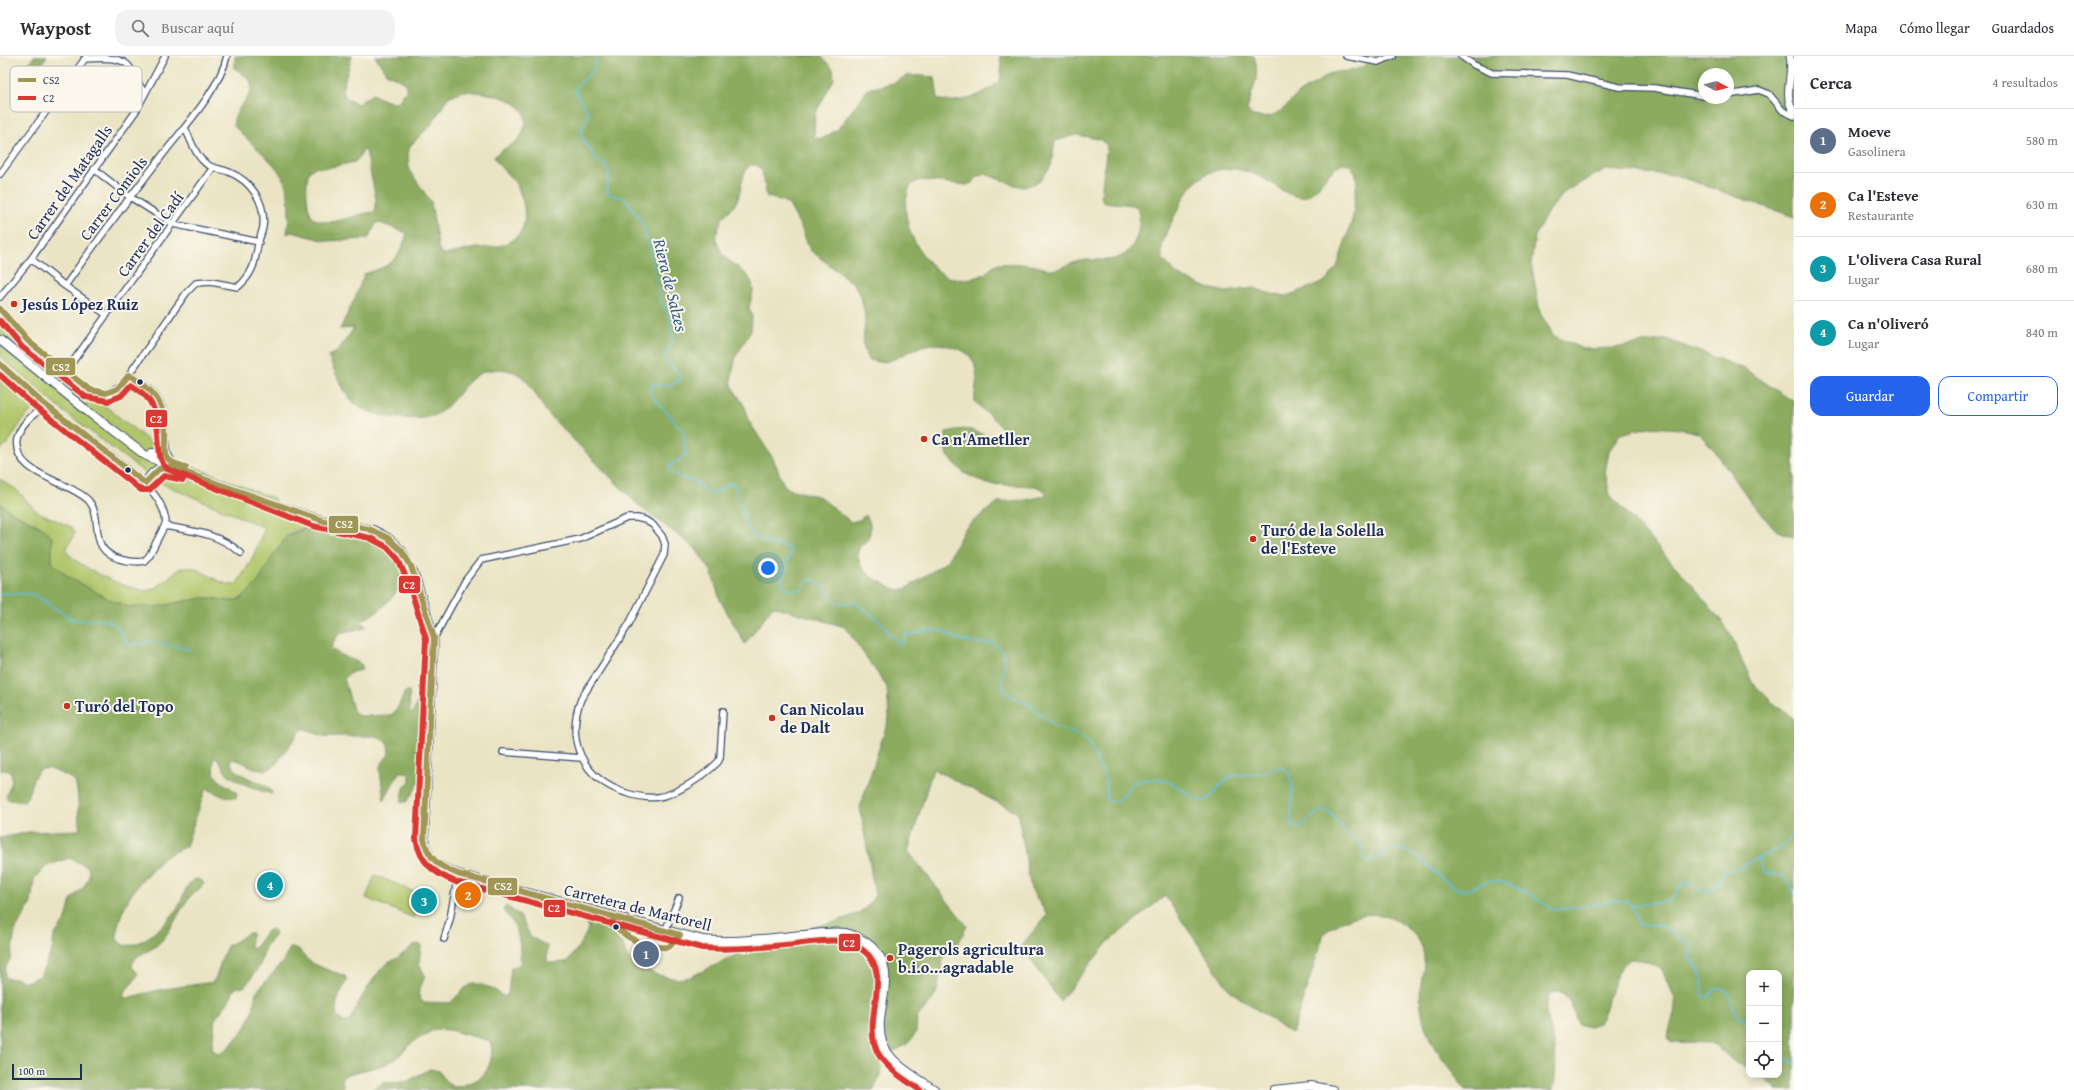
<!DOCTYPE html>
<html lang="es">
<meta charset="utf-8">
<style>
:root{--surface:#fff;--page:#f2f2f3;--text:#2b2b33;--muted:#7c7c81;--line:#e1e1e2;--accent:#2563eb}
body{margin:0;font-family:"Gentium Book Plus",serif;background:var(--page);color:var(--text)}
.controls{position:absolute;right:12px;bottom:12px;display:grid;overflow:hidden;border-radius:8px;box-shadow:0 2px 10px #0003}
.controls button{width:36px;height:36px;display:grid;place-items:center;padding:0;border:0;border-bottom:1px solid var(--line);background:var(--surface);color:var(--text);font:20px sans-serif}
.compass{position:absolute;left:1698px;top:12px;width:36px;height:36px;border-radius:50%;background:var(--surface);box-shadow:0 2px 10px #0003;rotate:97deg}
.scale{position:absolute;left:12px;bottom:10px;width:70px;box-sizing:border-box;padding-left:4px;border:2px solid #1b2f5e;border-top:0;font-size:11px;line-height:14px;white-space:nowrap;color:#1b2f5e;-webkit-text-stroke:3px #fbf7ec;paint-order:stroke}
.you{position:absolute;left:768px;top:512px;width:14px;height:14px;margin:-10px;border:3px solid #fff;border-radius:50%;background:#1a73e8;box-shadow:0 0 0 6px #1a73e833}
.badge{display:grid;place-items:center;width:26px;height:26px;border-radius:50%;background:var(--accent);color:#fff;font-size:13px;font-weight:700}
.pin{position:absolute;translate:-50% -50%;border:2px solid #fff;box-shadow:0 1px 4px #0006}
.list{margin:0;padding:0;list-style:none}
h2{display:flex;justify-content:space-between;align-items:center;height:52px;margin:0;padding:0 16px;font-size:17px}
h2 small{font-size:13px;font-weight:400;color:var(--muted)}
.list li{display:grid;grid-template-columns:26px 1fr auto;gap:12px;align-items:center;box-sizing:border-box;height:64px;padding:0 16px;border-top:1px solid var(--line)}
.list b{display:block;font-size:15px;white-space:nowrap}
.list p{margin:0;font-size:13px;white-space:nowrap;color:var(--muted)}
.list em{font-size:13px;font-style:normal;color:var(--muted)}
.actions{display:flex;gap:8px;padding:12px 16px}
.actions a{flex:1;padding:9px 0;border:1px solid var(--accent);border-radius:12px;text-align:center;font-size:14px;color:var(--accent)}
.actions .main{background:var(--accent);color:#fff}
.icon{flex:none;width:22px;height:22px;fill:none;stroke:currentColor;stroke-width:2;stroke-linecap:round;stroke-linejoin:round}
.map{position:relative;flex:none;width:1794px;height:1034px;overflow:hidden}
header{display:flex;align-items:center;gap:24px;box-sizing:border-box;height:56px;padding:0 20px;background:var(--surface);border-bottom:1px solid var(--line)}
header strong{font-size:19px}
nav{display:flex;gap:22px;margin-inline-start:auto;font-size:14px}
.search{width:280px;height:36px;background:var(--page);display:flex;align-items:center;gap:10px;box-sizing:border-box;padding:0 14px;border-radius:12px;color:var(--muted);font-size:15px}
main{display:flex}
aside{flex:1;background:var(--surface)}
.map>svg:first-child{display:block}
.green{fill:#b0c66b;stroke:#667a64}
.forest{fill:#8cab5f;stroke:#546d5e;fill-rule:evenodd}
.lines{fill:none;stroke-linecap:round;stroke-linejoin:round}
.stream{stroke:#5cbedb;stroke-width:1.5}
.minor-casing{stroke:#3a4a6d;stroke-width:8}
.tertiary-casing{stroke:#3a4a6d;stroke-width:9}
.secondary-casing{stroke:#3a4a6d;stroke-width:10}
.minor{stroke:#fff;stroke-width:5.5}
.tertiary{stroke:#fff;stroke-width:7}
.secondary{stroke:#fff;stroke-width:8}
.bus-1-casing{stroke:#fbf7ec;stroke-width:9}
.bus-2-casing{stroke:#fbf7ec;stroke-width:9}
.bus-1{stroke:#a09655;stroke-width:6}
.bus-2{stroke:#da3832;stroke-width:6}
.poi-dot{fill:#c8321e;stroke:#fbf7ec;stroke-width:1.5}
.bus-dot{fill:#1b2f5e;stroke:#fbf7ec;stroke-width:1.5}
.labels{text-anchor:middle;dominant-baseline:central;stroke-width:4;stroke-linejoin:round;paint-order:stroke}
.street-label{font-size:16px;fill:#1b2f5e;stroke:#fbf7ec}
.poi-label{font-size:16px;font-weight:bold;fill:#1b2f5e;stroke:#fbf7ec;text-anchor:start}
.water-label{font-size:17px;font-style:italic;fill:#2e5a84;stroke:#fbf7ec}
.key{fill:#fbf7ec;stroke:#b8bbc1;stroke-width:1}
.key-label{font-size:11px;fill:#1b2f5e}
.line-badge{stroke:#fbf7ec;stroke-width:1.5}
.badge-label{font-size:11px;text-anchor:middle;font-weight:bold;fill:#fff}
</style>
<header>
<strong>Waypost</strong>
<div class="search"><svg class="icon" aria-label="search" viewBox="0 0 24 24"><circle cx="10" cy="10" r="6"/><path d="M15 15l6 6"/></svg>Buscar aquí</div>
<nav><a>Mapa</a><a>Cómo llegar</a><a>Guardados</a></nav>
</header>
<main>
<div class="map">
<svg width="1794" height="1034" viewBox="0 0 1794 1034">
<rect width="100%" height="100%" fill="#fbf7ec"/>
<filter id="ink" filterUnits="userSpaceOnUse"><feTurbulence type="fractalNoise" baseFrequency=".025" numOctaves="2"/><feDisplacementMap in="SourceGraphic" scale="8" xChannelSelector="R" yChannelSelector="G"/><feConvolveMatrix kernelMatrix="1 2 1 2 8 2 1 2 1" color-interpolation-filters="sRGB"/></filter>
<filter id="wash" filterUnits="userSpaceOnUse"><feTurbulence type="fractalNoise" baseFrequency=".012" numOctaves="4" result="noise"/><feDisplacementMap in="SourceGraphic" scale="16" xChannelSelector="R" yChannelSelector="G"/><feGaussianBlur stdDeviation="0.9" result="paint"/><feColorMatrix in="noise" values="0 0 0 0 0 0 0 0 0 0 0 0 0 0 0 0 0 1.4 0 .05"/><feComposite in="paint" operator="in"/></filter>
<g filter="url(#wash)">
<rect width="100%" height="100%" fill="#eae4c4"/>
<!-- green -->
<path class="green" d="M0,260L20,282L169,401L275,443L273,451L315,468C307,471 294,474 287,480C284,482 283,486 281,490C269,506 259,532 241,542C230,549 215,540 203,542C177,545 151,556 125,550C113,547 100,539 89,533C78,527 63,520 54,509C47,501 56,487 49,478C41,467 13,459 0,448V423L17,434L36,455L71,471L75,477L66,494C70,507 134,538 149,534C163,531 171,515 185,511C204,511 217,530 236,529L251,505L265,472L156,425L58,351L0,300Z
M0,310L37,348L22,365L8,387L0,394Z
M375,819L424,840L414,862L366,842Z"/>
<!-- forest -->
<path class="forest" d="M34,0H47L37,15L33,18L28,17L26,13Z
M235,0H352L342,34L347,43L358,48L372,38L386,45L398,46L406,35V27L386,17L375,0H821L833,13L834,23L815,58L814,81L822,83L838,73L868,33L894,27L908,19L935,21L938,43C959,50 984,39 1000,25L1002,9L1000,0H1254C1261,23 1252,32 1247,54L1252,60C1279,63 1281,54 1298,38C1304,33 1313,29 1319,25C1323,23 1328,19 1332,17C1350,13 1361,18 1372,0H1794V161L1675,119L1605,114L1567,134L1547,157L1535,180L1531,207L1540,257L1554,280L1583,293L1614,292L1666,283L1745,313L1794,346V481L1776,474L1751,446L1713,392L1698,377L1682,373L1649,371L1620,378L1609,395L1605,416L1610,439L1694,531L1728,573L1752,626L1772,646L1794,663V1034H1776L1766,1023L1758,1019H1779V917H1749V1014L1734,1006L1717,990L1711,987L1671,986L1668,981C1670,969 1676,955 1675,944C1675,943 1674,940 1673,939C1666,916 1656,903 1630,903C1610,917 1611,948 1599,967L1589,971L1578,968C1572,955 1573,942 1558,936L1552,937L1548,941C1542,959 1550,970 1554,987C1557,1001 1556,1020 1553,1034H1465C1451,1011 1433,997 1425,970C1421,956 1419,942 1421,928C1422,919 1425,909 1424,901C1423,888 1417,880 1408,873C1380,849 1352,857 1324,877L1292,978L1230,935L1165,840L1109,885L1060,945L1021,890L1047,859L1031,833L1018,757L933,713L908,795L967,870L958,888L947,895L943,903L937,935L933,943L917,961L916,975L912,983L906,989L894,995L882,1005L880,1020L874,1034H371L383,1027L406,1026L430,1013L439,1015L446,1026L453,1031C462,1031 478,1025 484,1018C491,1010 494,994 490,985L449,974L435,973L413,986L396,1003L387,1008L345,1019L342,1023L344,1034H0V782L29,776L80,774C77,763 80,733 74,725C70,721 60,717 55,715C49,712 43,711 38,716C29,724 32,739 23,746L9,744L6,741C8,732 16,724 9,715L0,714V448L26,464L42,472L49,478L52,482V505L54,509L69,521L109,543L129,551H155L202,542L234,545L242,542L259,525L272,501L287,480L315,468L368,478L390,487L403,503L406,519L403,528L390,544L380,554L362,564L361,566L366,570L365,572C349,576 338,572 331,592C340,601 352,602 362,609V614L352,616L344,622L353,654L359,660L391,659L397,653L405,636L409,635L410,658L413,657L424,628L428,627L423,712C421,724 414,737 406,746H401L404,732L410,725V717L399,716L384,744L380,715V710L389,698L388,689L386,685L376,680H323L306,673H302L274,710L266,715C253,715 243,703 230,703C232,720 259,724 271,733L272,738C260,735 237,726 228,718C222,713 221,705 214,701C210,725 222,724 237,737L236,742L222,740L206,732L186,790C179,794 170,797 164,802C142,821 116,852 117,883L123,889C141,893 169,866 178,851C183,843 184,833 191,826L195,823L201,824L204,827C200,834 193,836 189,842C177,857 171,878 156,890C147,897 132,899 132,911L138,917C136,927 125,931 123,941L127,942L158,934L213,926C221,914 220,899 229,888L237,885L248,877H252L250,891L254,893L267,875L271,873L275,875L274,880L265,891L260,909L247,928L244,931L235,932L227,948L215,963L212,993L219,998L229,991L246,971L253,954L256,936L282,907L290,892L299,893C306,909 330,914 345,920L347,925C340,937 334,947 337,961L344,966H349C358,947 368,929 382,912C388,906 397,903 403,898C410,894 412,886 421,889L419,907L425,920L418,938L422,946L450,947L466,931L474,927L492,932L504,941L508,938L511,911L520,909C521,896 520,878 513,867C510,862 506,860 503,854L506,850L520,860L531,881L547,890V904L550,907L567,906L578,892L587,876L588,872L586,860L598,866L619,884L623,888L627,901L634,908L657,919L679,923L690,921L729,903L748,890L786,884L809,872L835,866L857,858L868,850L875,839L860,751L889,662L887,631L845,571L773,550L745,588L720,544L711,515L695,492L639,450L550,360C538,347 532,323 514,316C506,313 499,313 491,314C463,319 458,348 435,359C418,367 367,361 354,347C342,335 335,315 328,300L337,296L354,272L340,273L355,242L364,218C392,209 398,206 407,177L377,166L368,183L327,185L291,176L287,178C296,113 273,111 234,70C230,52 259,40 250,25C247,19 239,17 235,12ZM1704,18H1728V42H1704ZM463,35C486,36 542,43 521,80C515,90 501,92 494,101C499,113 513,120 518,132C529,156 529,183 499,190C492,192 485,191 478,192C465,193 455,199 442,198L438,191L431,146L409,114L408,98L410,90L432,68L448,41ZM1076,79L1099,83L1107,89L1101,139L1103,146L1133,149L1139,155C1141,172 1136,195 1118,202C1106,206 1091,202 1079,205C1070,207 1062,213 1053,214C1047,214 1041,211 1035,210C1027,208 1007,207 999,208C992,210 989,215 984,218C974,224 959,225 948,221C922,209 900,168 907,140C909,130 912,126 922,124L966,129L973,127L977,121L985,118L1015,129L1024,131L1039,126L1051,110L1055,85ZM363,94L366,95L376,143L375,156C354,157 335,172 314,163C306,156 305,126 309,116L315,111L327,112L354,106L357,104ZM1343,108L1350,109L1355,116L1357,123L1353,161L1337,211L1327,224L1319,228L1286,240L1271,238L1254,232L1226,236L1208,232L1186,223L1176,218L1162,202C1160,181 1171,169 1179,151C1197,111 1229,103 1266,124C1278,130 1287,141 1302,141C1317,140 1324,116 1343,108ZM749,109H757L762,115L767,141L783,145L789,149L801,171L810,194L854,228C860,239 866,253 865,267C864,281 861,290 868,303C886,312 900,299 917,292C930,286 944,288 956,292C966,295 973,301 975,311C979,322 974,334 975,345C985,358 1001,366 1006,380L1000,385L971,374L963,373L946,376L945,392L947,399L964,417L987,428L1035,430L1042,433L1047,438L1041,441L1025,444L998,446L966,471L948,503L942,509L907,532L900,534L892,532L871,521L860,508L858,500L859,491C871,484 874,471 866,459L859,464L851,466L820,441L789,433L783,427L774,404L750,367L745,351L733,332L731,324L736,300L751,275L752,260L749,252L753,235L752,227L748,220L722,198L716,183L717,176L723,161L734,150L738,143L744,118ZM69,802L86,810L89,815V820L85,829L71,844L66,863L54,880L52,894L40,920L26,926L18,923L5,922V913L11,901L15,875L31,847L34,823L47,810Z"/>
<g class="lines">
<!-- stream -->
<path class="stream" d="M597,0C595,22 579,22 575,35L589,58L581,77V81L597,104L606,110L609,115L607,135L611,139L625,142L642,167L653,203L660,244L671,265L673,286L664,299L669,308L680,319V324L671,329H650L651,339L682,373L684,378L686,398C682,405 675,404 670,410V415L678,421L697,426L707,438L716,436L730,427L735,428C740,443 743,475 758,483C768,488 778,488 789,492L791,496L781,524L782,529C787,533 799,538 804,531C807,529 807,526 810,523C825,526 827,540 839,547C844,549 850,546 855,546L883,568L889,578L897,586L902,587L907,578L932,574L942,575L950,580L973,587H994C1017,604 995,620 1004,634C1010,642 1018,642 1025,646C1034,650 1045,663 1054,669C1066,677 1079,676 1089,687L1106,725L1107,744C1121,751 1125,735 1132,727C1164,716 1175,729 1198,745C1215,746 1216,728 1229,722C1237,717 1247,719 1256,718C1266,716 1275,712 1284,712C1299,724 1289,754 1292,770H1301L1320,754L1330,756L1345,776L1361,788L1363,802L1366,806C1379,806 1384,792 1398,793C1424,796 1435,823 1458,833C1469,838 1481,825 1492,825C1513,825 1535,843 1553,853H1558L1601,848L1614,844L1629,846L1634,854L1639,869L1663,870L1678,882L1692,887L1694,891L1688,900L1702,920L1703,940L1708,941L1715,933C1732,928 1730,947 1736,957C1739,962 1744,964 1749,967
M0,537L33,538L74,564H102L111,566L118,571L124,583L131,589L153,585L191,594
M1759,802L1764,816L1785,821L1790,832L1794,835
M1633,850C1645,846 1658,850 1670,844C1678,840 1678,830 1686,826L1702,835H1709L1714,832L1727,815L1740,811L1779,792L1794,779
M1779,1002L1789,1004L1794,1007"/>
</g>
</g>
<g filter="url(#ink)">
<g class="lines">
<!-- minor casing -->
<g class="minor-casing">
<path id="minor" d="M1346,0L1378,6L1393,0
M1461,0L1474,9L1492,17L1567,19L1619,31L1654,32L1704,40
M84,3C96,2 119,0 128,9C134,16 138,28 144,36
M1728,39L1759,34L1769,38L1783,55L1794,60
M94,113L130,141L173,168L259,186
M0,118L87,0
M31,203L65,230L107,259
M65,230C96,186 128,143 161,101C183,72 219,35 227,0
M0,241L31,203L136,55L165,0
M0,253C9,263 17,274 26,283C37,295 85,334 98,337C109,338 119,332 125,324L187,236L196,227L211,226L238,231C253,218 255,207 258,188C259,183 262,177 263,171C266,146 251,125 229,116C219,112 210,113 202,104C194,96 190,82 185,72
M0,308L37,342L128,413C145,427 164,443 166,467L149,500L144,505C137,507 130,505 123,504C85,495 105,464 89,445C71,425 11,419 17,383C20,368 35,356 47,350
M66,315L212,113
M129,319C159,335 168,352 166,385
M165,470C193,475 218,477 241,497
M434,582L465,525L481,504L580,483L627,462H637L645,464L653,469L662,480L665,488L664,499L629,568L581,643C565,685 583,723 626,737C636,740 647,743 658,741C677,739 705,719 718,706L720,702L723,655
M503,696L581,702
M665,875L679,842
M444,883L450,863L458,818"/>
</g>
<!-- tertiary casing -->
<g class="tertiary-casing">
<path id="tertiary" d="M1790,0C1794,17 1782,41 1794,55"/>
</g>
<!-- secondary casing -->
<g class="secondary-casing">
<path id="secondary" d="M0,284L91,358L145,399L178,414L267,446L324,465L373,474L388,482L402,495L414,518L434,582L424,783C427,804 440,811 458,818L703,884C737,887 770,882 803,879C816,878 832,875 845,877C855,879 864,884 872,891C901,917 872,954 882,986C889,1008 918,1022 935,1034
M166,385V397L171,406
M152,397H158L163,394
M145,427C151,418 157,410 170,411
M1274,1034L1311,1030L1333,1034"/>
</g>
<!-- minor -->
<use href="#minor" class="minor"/>
<!-- tertiary -->
<use href="#tertiary" class="tertiary"/>
<!-- secondary -->
<use href="#secondary" class="secondary"/>
<!-- bus-1 casing -->
<g class="bus-1-casing">
<path id="bus-1" d="M0,253L28,285L90,334L106,337L117,333L129,319
M0,308L37,342L145,427
M129,319C156,335 165,347 166,379C167,386 164,395 167,401C170,408 180,409 186,411
M145,427L159,413L170,411L324,465L369,473L388,482L402,495L411,510L434,582L424,783C428,803 440,811 458,818L680,879
M614,861L613,866C623,883 650,893 669,891L680,879"/>
</g>
<!-- bus-2 casing -->
<g class="bus-2-casing">
<path id="bus-2" d="M0,265L22,291L86,341L108,345L121,340L131,329C158,344 157,362 159,390C160,399 160,406 167,413L313,470L370,482L387,491L398,503L410,531L426,583L416,783C420,807 435,818 456,826L702,892C733,894 765,891 796,888C811,886 827,883 842,885C850,886 857,890 864,895C895,919 859,966 879,999C889,1014 905,1024 920,1034
M0,319L32,348L141,434H149L164,420L183,424"/>
</g>
<!-- bus-1 -->
<use href="#bus-1" class="bus-1"/>
<!-- bus-2 -->
<use href="#bus-2" class="bus-2"/>
</g>
</g>
<!-- markers -->
<g class="poi-dot">
<circle cx="14" cy="248" r="4"/>
<circle cx="924" cy="383" r="4"/>
<circle cx="1253" cy="483" r="4"/>
<circle cx="67" cy="650" r="4"/>
<circle cx="772" cy="662" r="4"/>
<circle cx="890" cy="902" r="4"/>
</g>
<g class="bus-dot">
<circle cx="140" cy="326" r="3.5"/>
<circle cx="128" cy="414" r="3.5"/>
<circle cx="616" cy="871" r="3.5"/>
</g>
<g class="labels">
<!-- street labels -->
<g class="street-label">
<text transform="translate(69 126) rotate(-55)">Carrer del Matagalls</text>
<text transform="translate(113 142) rotate(-53)">Carrer Comiols</text>
<text transform="translate(150 178) rotate(-54)">Carrer del Cadí</text>
<text transform="translate(638 851) rotate(14)">Carretera de Martorell</text>
</g>
<!-- poi labels -->
<g class="poi-label">
<text x="22" y="248">Jesús López Ruiz</text>
<text x="932" y="383">Ca n'Ametller</text>
<text x="1261" y="474">Turó de la Solella<tspan x="1261" dy="18">de l'Esteve</tspan></text>
<text x="75" y="650">Turó del Topo</text>
<text x="780" y="653">Can Nicolau<tspan x="780" dy="18">de Dalt</tspan></text>
<text x="898" y="893">Pagerols agricultura<tspan x="898" dy="18">b.i.o...agradable</tspan></text>
</g>
<!-- water labels -->
<g class="water-label">
<text transform="translate(671 229) rotate(76)">Riera de Salzes</text>
</g>
</g>
<!-- legend -->
<rect x="10" y="10" width="132" height="46" rx="6" class="key"/>
<rect x="18" y="22" width="18" height="4" fill="#a09655"/>
<rect x="18" y="40" width="18" height="4" fill="#da3832"/>
<g class="key-label">
<text x="43" y="28">CS2</text>
<text x="43" y="46">C2</text>
</g>
<g class="line-badge">
<rect x="45" y="301" width="31" height="19" rx="4" fill="#a09655"/>
<rect x="145" y="353" width="23" height="19" rx="4" fill="#da3832"/>
<rect x="328" y="459" width="31" height="19" rx="4" fill="#a09655"/>
<rect x="398" y="519" width="23" height="19" rx="4" fill="#da3832"/>
<rect x="487" y="821" width="31" height="19" rx="4" fill="#a09655"/>
<rect x="543" y="843" width="23" height="19" rx="4" fill="#da3832"/>
<rect x="838" y="877" width="23" height="19" rx="4" fill="#da3832"/>
</g>
<g class="badge-label">
<text x="61" y="315">CS2</text>
<text x="156" y="367">C2</text>
<text x="344" y="472">CS2</text>
<text x="409" y="533">C2</text>
<text x="503" y="834">CS2</text>
<text x="554" y="856">C2</text>
<text x="849" y="891">C2</text>
</g>
</svg>
<div class="controls">
<button>+</button>
<button>−</button>
<button><svg class="icon" aria-label="locate" viewBox="0 0 24 24"><circle cx="12" cy="12" r="6"/><path d="M12 2v4M12 18v4M2 12h4M18 12h4"/></svg></button>
</div>
<svg class="compass" viewBox="-18 -18 36 36"><path d="M0-13l5 13h-10z" fill="#e53935"/><path d="M0 13l5-13h-10z" fill="#7c7c81"/></svg>
<div class="scale">100 m</div>
<div class="you"></div>
<div class="pin badge" style="left:646px;top:898px;background:#5c6f8a">1</div>
<div class="pin badge" style="left:468px;top:839px;background:#e8710a">2</div>
<div class="pin badge" style="left:424px;top:845px;background:#0f9aa8">3</div>
<div class="pin badge" style="left:270px;top:829px;background:#0f9aa8">4</div>
</div>
<aside>
<h2>Cerca<small>4 resultados</small></h2>
<ul class="list">
<li><span class="badge" style="background:#5c6f8a">1</span><div><b>Moeve</b><p>Gasolinera</p></div><em>580 m</em></li>
<li><span class="badge" style="background:#e8710a">2</span><div><b>Ca l'Esteve</b><p>Restaurante</p></div><em>630 m</em></li>
<li><span class="badge" style="background:#0f9aa8">3</span><div><b>L'Olivera Casa Rural</b><p>Lugar</p></div><em>680 m</em></li>
<li><span class="badge" style="background:#0f9aa8">4</span><div><b>Ca n'Oliveró</b><p>Lugar</p></div><em>840 m</em></li>
</ul>
<div class="actions"><a class="main">Guardar</a><a>Compartir</a></div>
</aside>
</main>
